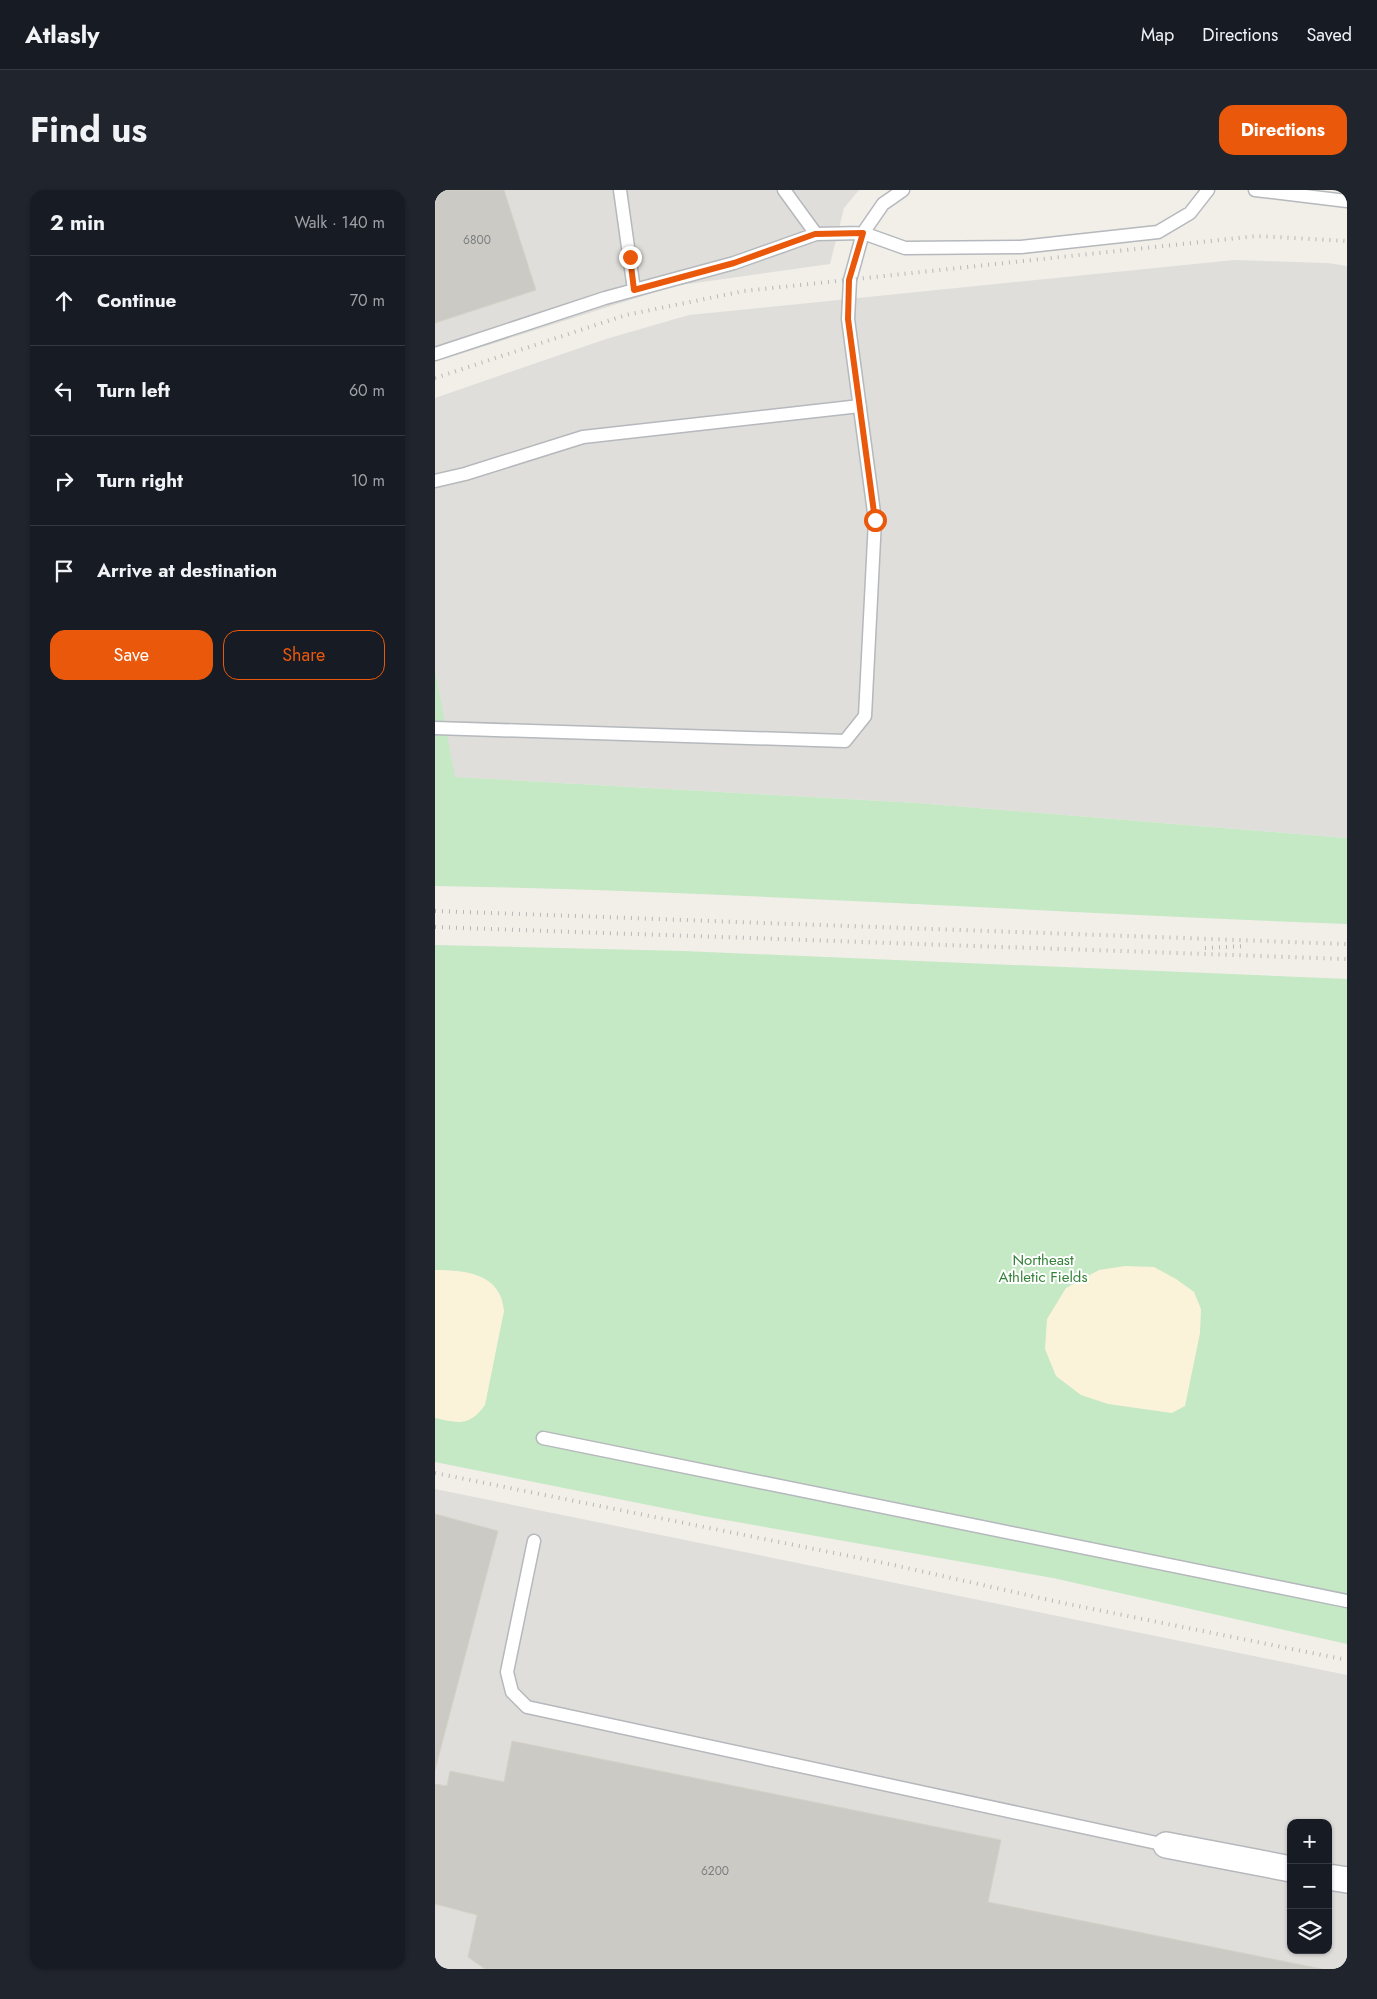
<!DOCTYPE html>
<meta charset="utf-8">
<style>
:root{--surface:#171b24;--page:#20242c;--text:#f1f3f6;--muted:#9ea1a6;--line:#363941;--accent:#ea580c}
body{margin:0;font-family:Jost,sans-serif;background:var(--page);color:var(--text)}
.controls{position:absolute;right:15px;bottom:15px;display:grid;overflow:hidden;border-radius:10px;box-shadow:0 1px 4px #0004}
.controls button{width:45px;height:45px;display:grid;place-items:center;padding:0;border:0;border-bottom:1px solid var(--line);background:var(--surface);color:var(--text);font:25px sans-serif}
.stop{position:absolute;width:15px;height:15px;margin:-11px;border:4px solid #ea580c;border-radius:50%;background:#fff}
.stop.end{background:#ea580c;border-color:#fff;box-shadow:0 1px 5px #0008}
.list{margin:0;padding:0;list-style:none}
h2{display:flex;justify-content:space-between;align-items:center;height:65px;margin:0;padding:0 20px;font-size:21px}
h2 small{font-size:16px;font-weight:400;color:var(--muted)}
.list li{display:grid;grid-template-columns:32px 1fr auto;gap:15px;align-items:center;box-sizing:border-box;height:90px;padding:0 20px;border-top:1px solid var(--line)}
.list b{display:block;font-size:19px;white-space:nowrap}
.list em{font-size:16px;font-style:normal;color:var(--muted)}
.actions{display:flex;gap:10px;padding:15px 20px}
.actions a{flex:1;padding:11px 0;border:1px solid var(--accent);border-radius:15px;text-align:center;font-size:18px;color:var(--accent)}
.actions .main{background:var(--accent);color:#fff}
.icon{flex:none;width:28px;height:28px;fill:none;stroke:currentColor;stroke-width:2;stroke-linecap:round;stroke-linejoin:round}
.map{position:relative;flex:none;width:912px;height:1779px;overflow:hidden;border-radius:15px}
header{display:flex;align-items:center;gap:30px;box-sizing:border-box;height:70px;padding:0 25px;background:var(--surface);border-bottom:1px solid var(--line)}
header strong{font-size:24px}
nav{display:flex;gap:28px;margin-inline-start:auto;font-size:18px}
.intro{display:flex;align-items:center;justify-content:space-between;box-sizing:border-box;height:120px;padding:0 30px}
h1{margin:0;font-size:35px}
.button{padding:12px 22px;border-radius:15px;background:var(--accent);color:#fff;font-size:18px;font-weight:700}
main{display:flex;gap:30px;padding:0 30px}
aside{flex:1;background:var(--surface);border-radius:15px;box-shadow:0 1px 4px #0004}
.map>svg:first-child{display:block}
.industrial{fill:#e0deda;fill-rule:evenodd}
.green{fill:#c5e8c5}
.sand{fill:#fbf3d9}
.building{fill:#cccac5;stroke:#d6d1c6}
.lines{fill:none;stroke-linecap:round;stroke-linejoin:round}
.lane-casing{stroke:#b5b8bc;stroke-width:15}
.street-casing{stroke:#b5b8bc;stroke-width:28}
.lane{stroke:#fff;stroke-width:12}
.street{stroke:#fff;stroke-width:25}
.rail{stroke:#b6b7b8;stroke-width:4;stroke-dasharray:1 6;stroke-linecap:butt}
.route{stroke:#ea580c;stroke-width:6}
.labels{text-anchor:middle;dominant-baseline:central;stroke-width:4;stroke-linejoin:round;paint-order:stroke}
.number-label{font-size:12px;fill:#7a7d7f}
.park-label{font-size:15px;fill:#348238;stroke:#fff}
</style>
<header>
<strong>Atlasly</strong>
<nav><a>Map</a><a>Directions</a><a>Saved</a></nav>
</header>
<div class="intro"><h1>Find us</h1><a class="button">Directions</a></div>
<main>
<aside>
<h2>2 min<small>Walk · 140 m</small></h2>
<ul class="list">
<li><svg class="icon" aria-label="ahead" viewBox="0 0 24 24"><path d="M12 20V5M6 11l6-6 6 6"/></svg><div><b>Continue</b></div><em>70 m</em></li>
<li><svg class="icon" aria-label="left" viewBox="0 0 24 24"><path d="M17 20v-9H6M10 6l-5 5 5 5"/></svg><div><b>Turn left</b></div><em>60 m</em></li>
<li><svg class="icon" aria-label="right" viewBox="0 0 24 24"><path d="M7 20v-9h11M14 6l5 5-5 5"/></svg><div><b>Turn right</b></div><em>10 m</em></li>
<li><svg class="icon" aria-label="arrive" viewBox="0 0 24 24"><path d="M6 21V4h12l-3 4 3 4H6"/></svg><div><b>Arrive at destination</b></div></li>
</ul>
<div class="actions"><a class="main">Save</a><a>Share</a></div>
</aside>
<div class="map">
<svg width="912" height="1779" viewBox="0 0 912 1779">
<rect width="100%" height="100%" fill="#f1efe8"/>
<!-- industrial -->
<path class="industrial" d="M0,0H424L409,18L395,74L239,96L0,172Z
M799,70L893,73L912,76V648L482,613L19,587L0,479V208L171,149L254,125Z
M0,1299L912,1485V1779H0ZM856,1633H893V1760H856Z"/>
<!-- green -->
<path class="green" d="M0,479L20,587L482,613L912,648V734C608,723 304,701 0,696Z
M0,755L248,761L912,789V1454L618,1388L268,1326L0,1272Z"/>
<!-- sand -->
<path class="sand" d="M690,1076L719,1077L741,1089L759,1102L766,1119L765,1143L750,1216L737,1223L673,1214L646,1205L621,1186L610,1159L612,1129L631,1098L664,1080Z
M0,1080C32,1080 66,1084 69,1121L50,1215C34,1237 24,1233 0,1228Z"/>
<!-- building -->
<path class="building" d="M0,0H69L101,100L0,133Z
M0,1324L63,1341L0,1580Z
M77,1551L566,1650L553,1712L887,1779H50L33,1767L42,1725L0,1714V1594L12,1596L15,1581L69,1592Z"/>
<g class="lines">
<!-- lane casing -->
<g class="lane-casing">
<path id="lane" d="M185,0L199,100
M349,0L381,44
M468,0L448,14L428,43L470,58L586,57L723,42L755,23L773,0
M820,0L912,11
M0,164L170,108L299,73L381,44L428,43L415,90L413,129L440,330L430,526L410,551L0,538
M0,291L30,284L148,247L425,216
M108,1248L912,1411
M99,1351L72,1482L77,1502L92,1517L731,1655"/>
</g>
<!-- street casing -->
<g class="street-casing">
<path id="street" d="M731,1655L856,1679
M893,1687L912,1690"/>
</g>
<!-- lane -->
<use href="#lane" class="lane"/>
<!-- street -->
<use href="#street" class="street"/>
<!-- rail -->
<path class="rail" d="M0,188L191,125L309,101L822,46L912,51
M0,721L912,754
M0,737L912,769
M770,758L810,756
M0,1283L454,1374L628,1413L912,1470"/>
</g>
<g class="lines">
<!-- route -->
<path class="route" d="M195,67L199,100L299,73L380,44L428,43L414,90L413,129L440,330"/>
</g>
<g class="labels">
<!-- number labels -->
<g class="number-label">
<text x="42" y="50">6800</text>
<text x="280" y="1681">6200</text>
</g>
<!-- park labels -->
<g class="park-label">
<text x="608" y="1070">Northeast<tspan x="608" dy="17">Athletic Fields</tspan></text>
</g>
</g>
</svg>
<div class="controls">
<button>+</button>
<button>−</button>
<button><svg class="icon" aria-label="layers" viewBox="0 0 24 24"><path d="M12 4l9 5-9 5-9-5zM3 14l9 5 9-5"/></svg></button>
</div>
<div class="stop" style="left:440px;top:330px"></div>
<div class="stop end" style="left:195px;top:67px"></div>
</div>
</main>
